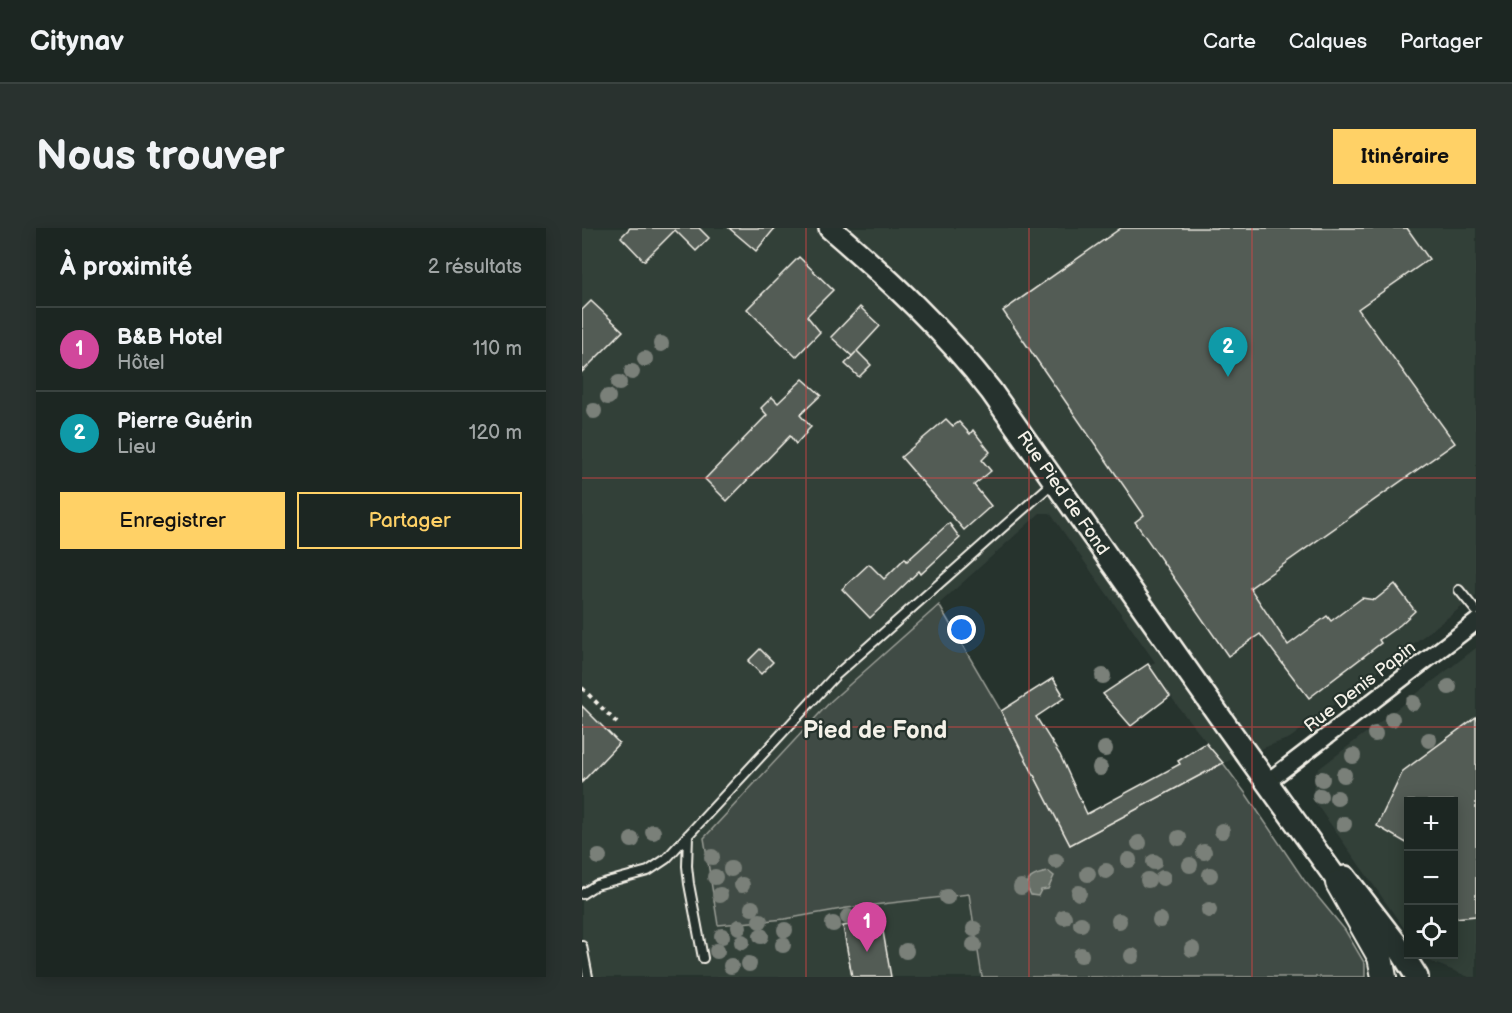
<!DOCTYPE html>
<html lang="fr">
<meta charset="utf-8">
<style>
:root{--surface:#1c2622;--page:#29322f;--text:#f1f3f6;--muted:#a0a5a5;--line:#3a4340;--accent:#ffd166}
body{margin:0;font-family:"Balsamiq Sans",sans-serif;background:var(--page);color:var(--text)}
.controls{position:absolute;right:18px;bottom:18px;display:grid;overflow:hidden;border-radius:0px;box-shadow:0 3px 15px #0003}
.controls button{width:54px;height:54px;display:grid;place-items:center;padding:0;border:0;border-bottom:2px solid var(--line);background:var(--surface);color:var(--text);font:30px sans-serif}
.you{position:absolute;left:380px;top:402px;width:21px;height:21px;margin:-15px;border:4px solid #fff;border-radius:50%;background:#1a73e8;box-shadow:0 0 0 9px #1a73e833}
.badge{display:grid;place-items:center;width:39px;height:39px;border-radius:50%;background:var(--accent);color:#fff;font-size:20px;font-weight:700}
.pin{position:absolute;translate:-50% -50px;filter:drop-shadow(0 2px 3px #0008)}
.pin::after{content:'';position:absolute;top:32px;width:21px;height:18px;background:inherit;clip-path:polygon(0 0,100% 0,50% 100%)}
.list{margin:0;padding:0;list-style:none}
h2{display:flex;justify-content:space-between;align-items:center;height:78px;margin:0;padding:0 24px;font-size:26px}
h2 small{font-size:20px;font-weight:400;color:var(--muted)}
.list li{display:grid;grid-template-columns:39px 1fr auto;gap:18px;align-items:center;box-sizing:border-box;height:84px;padding:0 24px;border-top:2px solid var(--line)}
.list b{display:block;font-size:22px;white-space:nowrap}
.list p{margin:0;font-size:20px;white-space:nowrap;color:var(--muted)}
.list em{font-size:20px;font-style:normal;color:var(--muted)}
.actions{display:flex;gap:12px;padding:18px 24px}
.actions a{flex:1;padding:14px 0;border:2px solid var(--accent);border-radius:0px;text-align:center;font-size:21px;color:var(--accent)}
.actions .main{background:var(--accent);color:#111}
.icon{flex:none;width:33px;height:33px;fill:none;stroke:currentColor;stroke-width:2;stroke-linecap:round;stroke-linejoin:round}
.map{position:relative;flex:none;width:894px;height:749px;overflow:hidden;border-radius:0px}
header{display:flex;align-items:center;gap:36px;box-sizing:border-box;height:84px;padding:0 30px;background:var(--surface);border-bottom:2px solid var(--line)}
header strong{font-size:28px}
nav{display:flex;gap:33px;margin-inline-start:auto;font-size:21px}
.intro{display:flex;align-items:center;justify-content:space-between;box-sizing:border-box;height:144px;padding:0 36px}
h1{margin:0;font-size:42px}
.button{padding:15px 27px;border-radius:0px;background:var(--accent);color:#111;font-size:21px;font-weight:700}
main{display:flex;gap:36px;padding:0 36px}
aside{flex:1;background:var(--surface);border-radius:0px;box-shadow:0 3px 15px #0003}
.map>svg:first-child{display:block}
.built{fill:#333f39}
.green{fill:#414b45;stroke:#9a9e96;stroke-width:1.5}
.water{fill:#676f68;stroke:#9fa39b;stroke-width:1.5}
.building{fill:#525c55;stroke:#f4f1e8;stroke-width:1.5}
.lines{fill:none;stroke-linecap:round;stroke-linejoin:round}
.lane-casing{stroke:#f4f1e8;stroke-width:12}
.street-casing{stroke:#f4f1e8;stroke-width:20}
.secondary-casing{stroke:#f4f1e8;stroke-width:26}
.primary-casing{stroke:#f4f1e8;stroke-width:28}
.path{stroke:#f4f1e8;stroke-width:4;stroke-dasharray:4.5 4.5;stroke-linecap:butt}
.lane{stroke:#26332d;stroke-width:8}
.street{stroke:#26332d;stroke-width:15}
.secondary{stroke:#26332d;stroke-width:21}
.primary{stroke:#26332d;stroke-width:24}
.tree{fill:#7a8079}
.grid{fill:none;stroke:#da4645;stroke-width:1.5;stroke-opacity:0.55}
.labels{text-anchor:middle;dominant-baseline:central;stroke-width:4.5;stroke-linejoin:round;paint-order:stroke}
.street-label{font-size:18px;fill:#f4f1e8;stroke:#26332d}
.district-label{font-size:24px;font-weight:bold;fill:#f4f1e8;stroke:#26332d}
</style>
<header>
<strong>Citynav</strong>
<nav><a>Carte</a><a>Calques</a><a>Partager</a></nav>
</header>
<div class="intro"><h1>Nous trouver</h1><a class="button">Itinéraire</a></div>
<main>
<aside>
<h2>À proximité<small>2 résultats</small></h2>
<ul class="list">
<li><span class="badge" style="background:#d1479c">1</span><div><b>B&amp;B Hotel</b><p>Hôtel</p></div><em>110 m</em></li>
<li><span class="badge" style="background:#0f9aa8">2</span><div><b>Pierre Guérin</b><p>Lieu</p></div><em>120 m</em></li>
</ul>
<div class="actions"><a class="main">Enregistrer</a><a>Partager</a></div>
</aside>
<div class="map">
<svg width="894" height="749" viewBox="0 0 894 749">
<rect width="100%" height="100%" fill="#26332d"/>
<filter id="ink" filterUnits="userSpaceOnUse"><feTurbulence type="fractalNoise" baseFrequency=".0167" numOctaves="2"/><feDisplacementMap in="SourceGraphic" scale="12" xChannelSelector="R" yChannelSelector="G"/><feConvolveMatrix kernelMatrix="1 2 1 2 8 2 1 2 1" color-interpolation-filters="sRGB"/></filter>
<g filter="url(#ink)">
<!-- built -->
<path class="built" d="M0,0H894V368L708,510L641,535L597,480L568,438L573,434L468,285H458L249,473L122,610L203,691L265,680L387,666L400,749H0Z
M894,420V749H887L845,732L841,727L872,726V574H826V706L730,570L734,543Z"/>
<!-- green -->
<path class="green" d="M357,377L419,483L488,617L641,535L664,566L722,652L763,702L783,736V749H400L387,666L265,680L203,691L136,697L122,610L249,473Z"/>
<!-- water -->
<path class="water" d="M467,644L472,648L466,661L459,662L456,668L449,667C439,650 453,646 467,644Z"/>
<!-- building -->
<path class="building" d="M48,0H117L127,10L114,23L93,2L62,33L39,9Z
M147,0H193L174,23Z
M539,0H825L847,31L776,81L873,215L668,360L706,417L745,388L749,393L780,370L793,372L813,356L833,383L818,397L797,412L799,415L727,470L678,406L646,428L553,294L562,287L421,83Z
M217,29L251,62L225,88L238,104L214,129L165,81Z
M9,73L41,103L0,144V82Z
M278,79L298,98L275,123L289,137L277,149L263,136L274,124L270,128L249,109Z
M221,151L239,167L218,187L229,199L225,203V204L214,216L208,208L145,273L123,251L185,187L179,180L190,169L196,175Z
M364,191L371,198L377,194L388,206L391,202L408,224L400,232L409,243L392,257L409,278L382,302L319,229Z
M367,295L378,310L339,346L337,343L288,390L260,361L287,336L302,351L323,330L325,333Z
M178,421L191,434L179,446L166,433Z
M566,436L588,468L549,498L521,466Z
M471,450L480,465L479,466L482,470L454,489L478,527L505,586L598,536L596,533L624,515L641,535L488,617L419,483Z
M0,478L37,515L0,554Z
M894,489V688L872,690V573H826V616L795,598L821,543Z
M299,692L309,749H270L261,698Z"/>
<g class="lines">
<!-- lane casing -->
<g class="lane-casing">
<path id="lane" d="M877,362L894,383
M106,607L105,638L107,656L121,730
M0,666L14,657L66,643L84,631L253,448L472,254
M0,718L6,749"/>
</g>
<!-- street casing -->
<g class="street-casing">
<path id="street" d="M685,554L894,394"/>
</g>
<!-- secondary casing -->
<g class="secondary-casing">
<path id="secondary" d="M248,0C306,50 362,102 409,163L643,496L766,667
M763,649L813,714L835,749"/>
</g>
<!-- primary casing -->
<g class="primary-casing">
<path id="primary" d="M756,655L798,729L802,749"/>
</g>
<!-- path -->
<path class="path" d="M0,460L35,495"/>
<!-- lane -->
<use href="#lane" class="lane"/>
<!-- street -->
<use href="#street" class="street"/>
<!-- secondary -->
<use href="#secondary" class="secondary"/>
<!-- primary -->
<use href="#primary" class="primary"/>
</g>
<!-- trees -->
<g class="tree">
<circle cx="79" cy="116" r="8"/>
<circle cx="63" cy="131" r="8"/>
<circle cx="50" cy="144" r="8"/>
<circle cx="37" cy="155" r="8"/>
<circle cx="26" cy="169" r="8"/>
<circle cx="12" cy="183" r="8"/>
<circle cx="521" cy="448" r="8"/>
<circle cx="867" cy="459" r="8"/>
<circle cx="831" cy="475" r="8"/>
<circle cx="810" cy="491" r="8"/>
<circle cx="793" cy="506" r="8"/>
<circle cx="847" cy="512" r="8"/>
<circle cx="523" cy="521" r="8"/>
<circle cx="771" cy="528" r="8"/>
<circle cx="518" cy="540" r="8"/>
<circle cx="762" cy="547" r="8"/>
<circle cx="740" cy="551" r="8"/>
<circle cx="738" cy="568" r="8"/>
<circle cx="755" cy="570" r="8"/>
<circle cx="762" cy="596" r="8"/>
<circle cx="640" cy="603" r="8"/>
<circle cx="71" cy="604" r="8"/>
<circle cx="597" cy="610" r="8"/>
<circle cx="50" cy="612" r="8"/>
<circle cx="557" cy="615" r="8"/>
<circle cx="622" cy="624" r="8"/>
<circle cx="17" cy="629" r="8"/>
<circle cx="130" cy="629" r="8"/>
<circle cx="547" cy="632" r="8"/>
<circle cx="474" cy="633" r="8"/>
<circle cx="572" cy="634" r="8"/>
<circle cx="608" cy="637" r="8"/>
<circle cx="149" cy="641" r="8"/>
<circle cx="524" cy="643" r="8"/>
<circle cx="506" cy="646" r="8"/>
<circle cx="628" cy="647" r="8"/>
<circle cx="133" cy="649" r="8"/>
<circle cx="581" cy="650" r="8"/>
<circle cx="566" cy="652" r="8"/>
<circle cx="160" cy="657" r="8"/>
<circle cx="439" cy="659" r="8"/>
<circle cx="497" cy="665" r="8"/>
<circle cx="138" cy="667" r="8"/>
<circle cx="365" cy="669" r="8"/>
<circle cx="170" cy="680" r="8"/>
<circle cx="627" cy="682" r="8"/>
<circle cx="266" cy="689" r="8"/>
<circle cx="482" cy="689" r="8"/>
<circle cx="578" cy="692" r="8"/>
<circle cx="178" cy="693" r="8"/>
<circle cx="537" cy="693" r="8"/>
<circle cx="251" cy="696" r="8"/>
<circle cx="499" cy="696" r="8"/>
<circle cx="157" cy="699" r="8"/>
<circle cx="392" cy="701" r="8"/>
<circle cx="203" cy="702" r="8"/>
<circle cx="140" cy="708" r="8"/>
<circle cx="179" cy="708" r="8"/>
<circle cx="160" cy="714" r="8"/>
<circle cx="201" cy="717" r="8"/>
<circle cx="392" cy="717" r="8"/>
<circle cx="610" cy="721" r="8"/>
<circle cx="135" cy="723" r="8"/>
<circle cx="324" cy="723" r="8"/>
<circle cx="499" cy="727" r="8"/>
<circle cx="550" cy="728" r="8"/>
<circle cx="167" cy="736" r="8"/>
<circle cx="149" cy="738" r="8"/>
</g>
</g>
<!-- grid -->
<path class="grid" d="M224,0V749M447,0V749M670,0V749M0,250H894M0,499H894"/>
<g class="labels">
<!-- street labels -->
<g class="street-label">
<text transform="translate(481 265) rotate(55)">Rue Pied de Fond</text>
<text transform="translate(778 459) rotate(-38)">Rue Denis Papin</text>
</g>
<!-- district labels -->
<g class="district-label">
<text x="293" y="502">Pied de Fond</text>
</g>
</g>
</svg>
<div class="controls">
<button>+</button>
<button>−</button>
<button><svg class="icon" aria-label="locate" viewBox="0 0 24 24"><circle cx="12" cy="12" r="6"/><path d="M12 2v4M12 18v4M2 12h4M18 12h4"/></svg></button>
</div>
<div class="you"></div>
<div class="pin badge" style="left:285px;top:724px;background:#d1479c">1</div>
<div class="pin badge" style="left:646px;top:149px;background:#0f9aa8">2</div>
</div>
</main>
